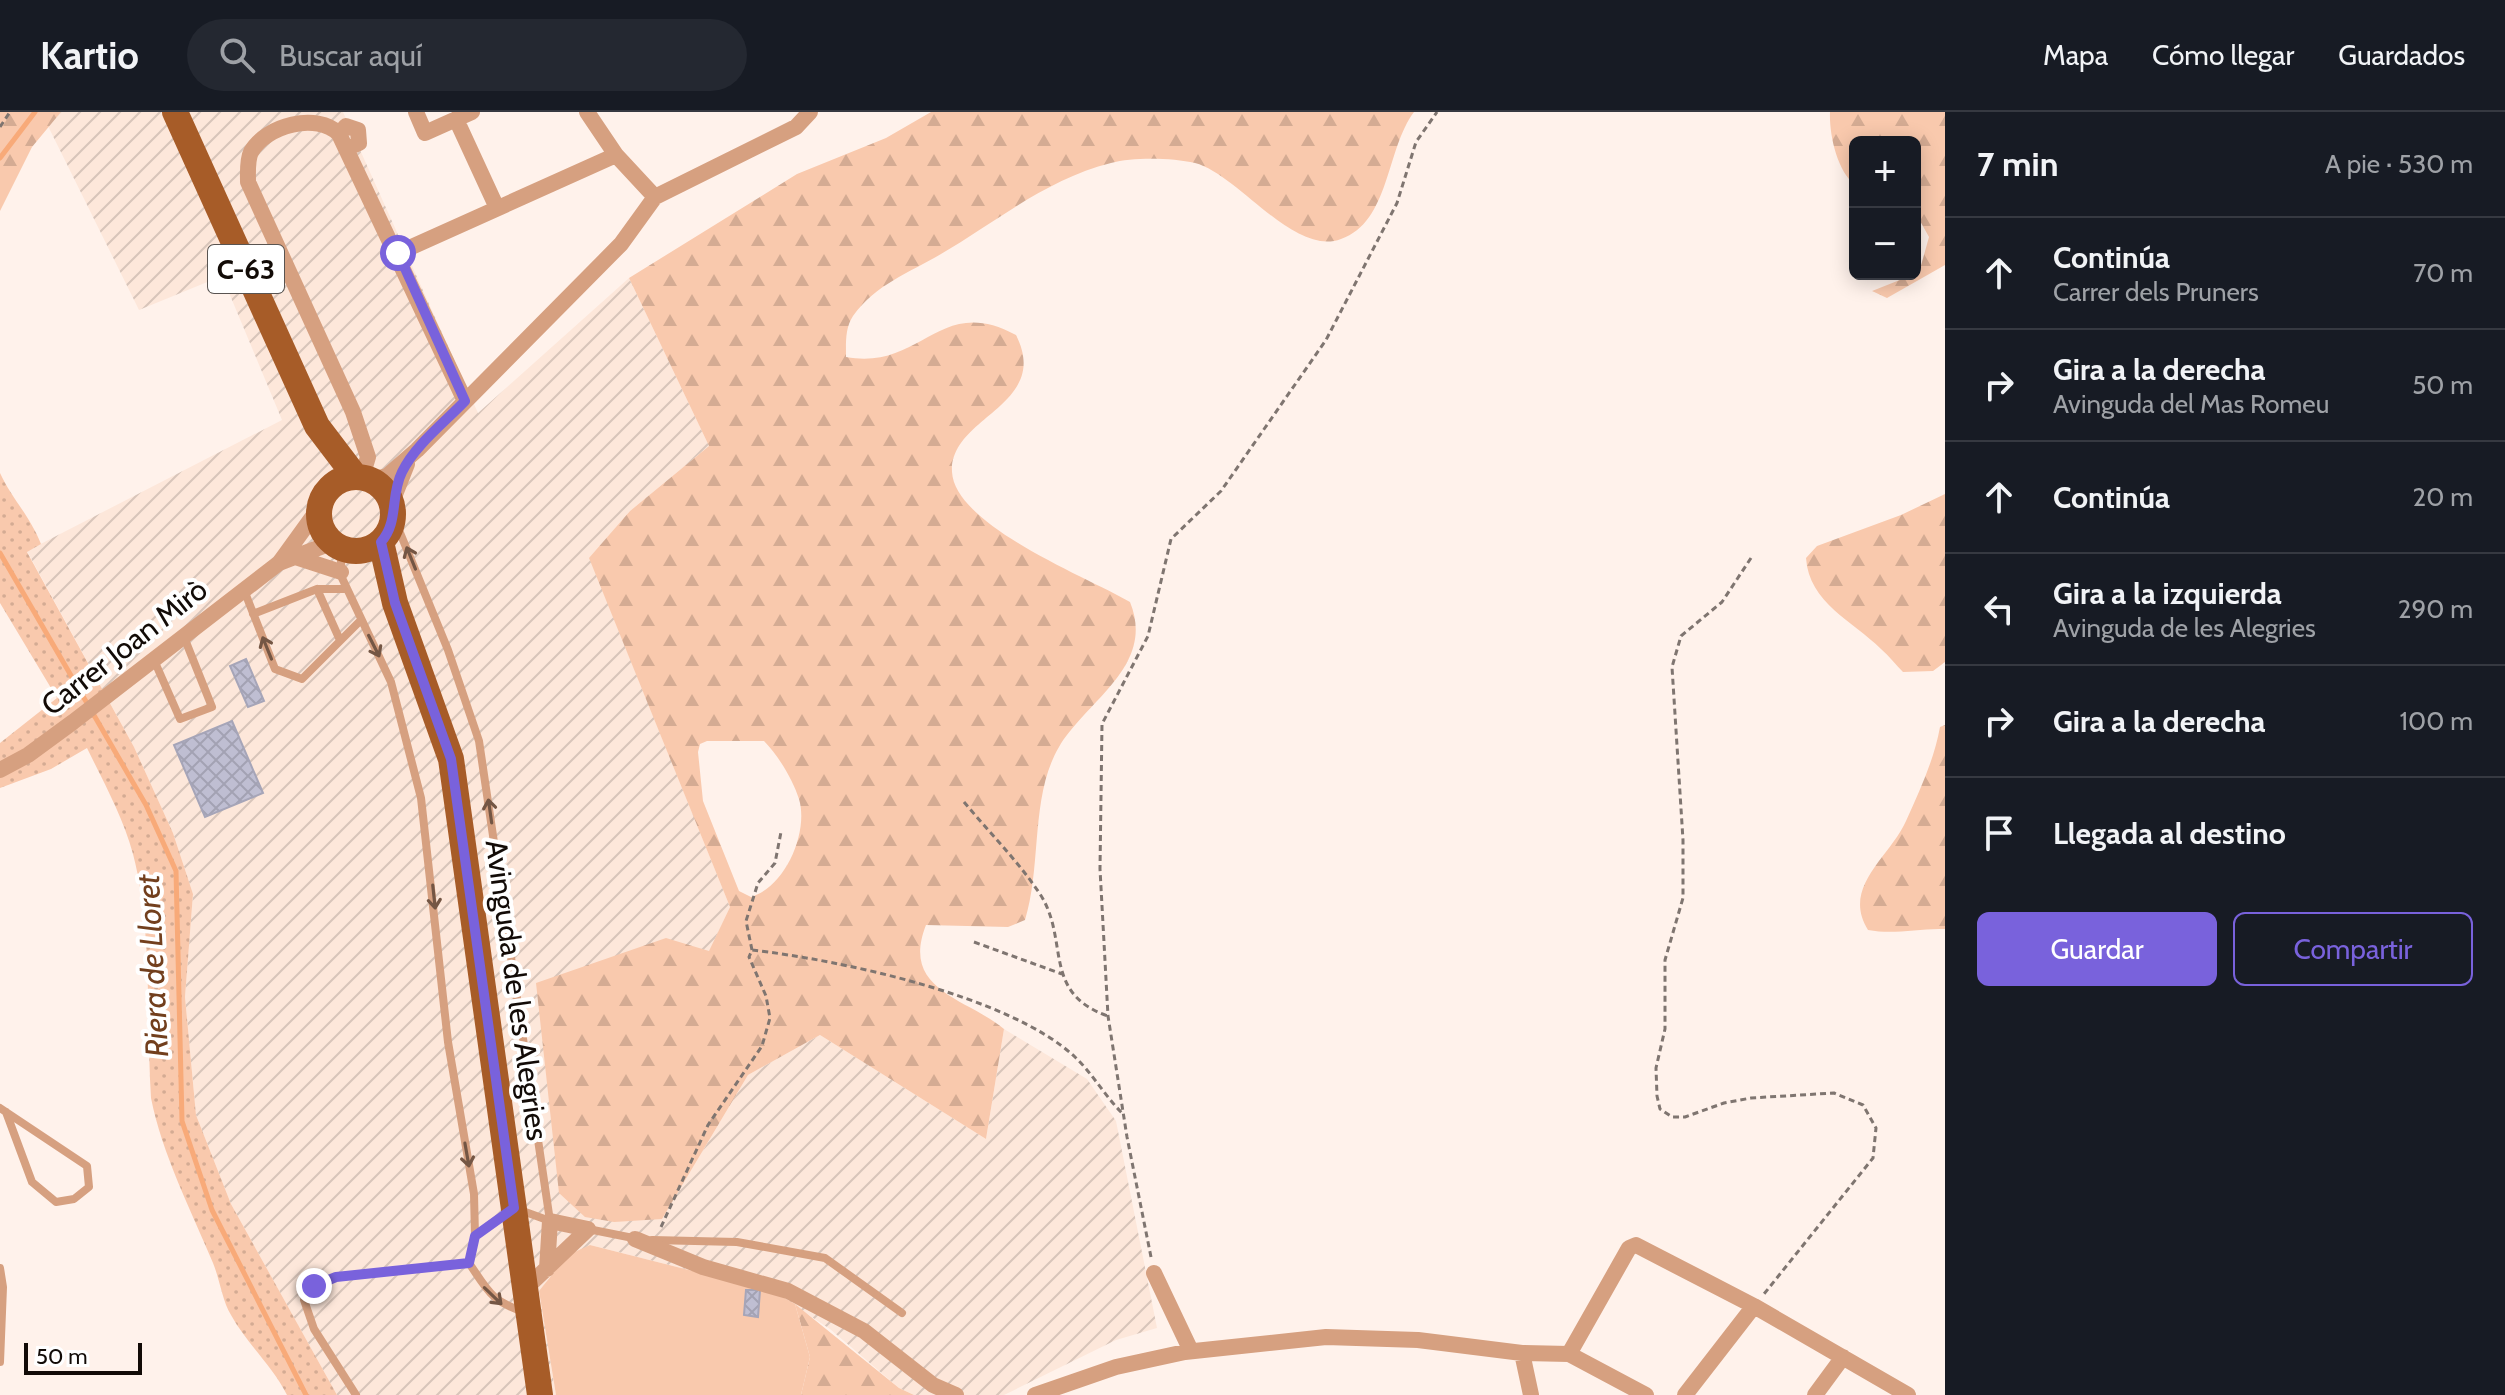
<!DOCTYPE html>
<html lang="es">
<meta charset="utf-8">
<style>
:root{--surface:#171b24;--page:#242831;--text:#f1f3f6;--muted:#9ea1a6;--line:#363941;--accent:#7962dc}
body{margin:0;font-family:Cabin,sans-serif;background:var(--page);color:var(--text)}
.controls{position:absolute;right:24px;top:24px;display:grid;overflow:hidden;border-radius:12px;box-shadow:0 4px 20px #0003}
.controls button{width:72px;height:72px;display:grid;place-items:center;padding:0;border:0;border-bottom:2px solid var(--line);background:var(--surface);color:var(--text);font:40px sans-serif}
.scale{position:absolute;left:24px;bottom:20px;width:118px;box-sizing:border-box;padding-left:8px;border:4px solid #120b07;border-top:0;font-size:22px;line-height:28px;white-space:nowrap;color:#120b07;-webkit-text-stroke:6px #fff;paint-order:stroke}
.stop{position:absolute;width:24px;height:24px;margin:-18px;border:6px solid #7962dc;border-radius:50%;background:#fff}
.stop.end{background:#7962dc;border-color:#fff;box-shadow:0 2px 8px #0008}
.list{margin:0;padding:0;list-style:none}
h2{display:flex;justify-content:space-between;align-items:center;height:104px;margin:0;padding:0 32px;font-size:34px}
h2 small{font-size:26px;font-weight:400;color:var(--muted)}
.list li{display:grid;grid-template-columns:52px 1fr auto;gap:24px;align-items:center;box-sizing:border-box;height:112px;padding:0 32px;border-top:2px solid var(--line)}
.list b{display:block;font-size:30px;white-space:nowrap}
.list p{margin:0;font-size:26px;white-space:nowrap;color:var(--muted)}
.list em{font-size:26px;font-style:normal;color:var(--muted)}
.actions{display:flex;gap:16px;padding:24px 32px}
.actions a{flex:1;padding:18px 0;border:2px solid var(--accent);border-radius:12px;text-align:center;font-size:28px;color:var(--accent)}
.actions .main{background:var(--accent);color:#fff}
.icon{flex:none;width:44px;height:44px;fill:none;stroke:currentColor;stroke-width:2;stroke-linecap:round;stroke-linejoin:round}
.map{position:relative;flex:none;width:1945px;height:1283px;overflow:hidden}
header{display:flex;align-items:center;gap:48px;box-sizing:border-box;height:112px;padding:0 40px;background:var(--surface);border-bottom:2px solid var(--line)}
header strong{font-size:38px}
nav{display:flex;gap:44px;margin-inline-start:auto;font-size:28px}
.search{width:560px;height:72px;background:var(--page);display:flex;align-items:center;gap:20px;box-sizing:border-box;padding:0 28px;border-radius:44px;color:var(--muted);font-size:30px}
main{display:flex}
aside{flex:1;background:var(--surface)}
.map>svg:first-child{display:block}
.industrial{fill:url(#industrial-furrows)}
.grass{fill:url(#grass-dots)}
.forest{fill:url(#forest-firs);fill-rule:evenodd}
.garden{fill:#f9c9ad}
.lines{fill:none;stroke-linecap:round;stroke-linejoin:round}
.stream{stroke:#f8aa79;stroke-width:5}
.building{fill:url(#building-cross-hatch);stroke:#a6a5b8;stroke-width:2}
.path{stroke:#7f7570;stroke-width:3;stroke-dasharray:6 4;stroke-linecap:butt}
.lane{stroke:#d6a080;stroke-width:8}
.street{stroke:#d6a080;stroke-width:16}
.primary{stroke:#a75c28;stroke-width:26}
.oneway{stroke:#745644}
.route{stroke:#7962dc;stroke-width:10}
.labels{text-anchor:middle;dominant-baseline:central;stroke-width:8;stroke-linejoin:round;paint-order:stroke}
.shield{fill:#fff;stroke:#595451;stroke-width:2}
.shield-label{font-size:28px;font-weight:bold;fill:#120b07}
.street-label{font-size:30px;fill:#120b07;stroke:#fff}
.water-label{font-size:32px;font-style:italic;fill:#723f1d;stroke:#fff}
</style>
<header>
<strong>Kartio</strong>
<div class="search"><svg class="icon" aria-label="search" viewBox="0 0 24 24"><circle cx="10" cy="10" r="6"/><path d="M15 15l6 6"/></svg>Buscar aquí</div>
<nav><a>Mapa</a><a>Cómo llegar</a><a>Guardados</a></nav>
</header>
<main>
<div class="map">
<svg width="1945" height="1283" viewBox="0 0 1945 1283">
<defs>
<pattern id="industrial-furrows" width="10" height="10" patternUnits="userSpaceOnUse" patternTransform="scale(2)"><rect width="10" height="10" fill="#fde7da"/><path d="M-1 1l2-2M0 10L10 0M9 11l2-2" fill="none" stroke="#d8c5ba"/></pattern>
<pattern id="grass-dots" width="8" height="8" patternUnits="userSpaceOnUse" patternTransform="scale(2)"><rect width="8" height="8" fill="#f9c9ad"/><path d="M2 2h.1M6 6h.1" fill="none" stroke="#d4ab93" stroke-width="1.8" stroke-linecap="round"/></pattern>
<pattern id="forest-firs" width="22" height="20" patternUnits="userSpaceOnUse" patternTransform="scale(2)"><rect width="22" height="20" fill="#f9c9ad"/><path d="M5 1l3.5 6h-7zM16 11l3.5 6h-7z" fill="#d4ab93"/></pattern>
<pattern id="building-cross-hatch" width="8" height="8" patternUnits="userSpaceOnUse" patternTransform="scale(2)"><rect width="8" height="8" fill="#bfbed2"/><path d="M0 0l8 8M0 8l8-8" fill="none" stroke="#a3a2b3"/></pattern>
</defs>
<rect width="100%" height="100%" fill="#fff2eb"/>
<!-- industrial -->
<path class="industrial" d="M61,0H343L478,301L629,166L709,334L630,399L590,447L730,795L709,840L662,1107L748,963L820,923L986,1027L1004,917L1087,967L1116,1009L1157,1216L1116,1228L1004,1283H914L899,1276L830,1217L772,1179L590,1133L539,1179L556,1283H337L231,1092L196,1003L185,885L193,782L173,721L134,635L27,439L282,308L222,164L139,198L48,14Z"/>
<!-- grass -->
<path class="grass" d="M0,361C12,387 30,404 41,432L27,440L134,635L173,721L193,782L185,885L196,1003L231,1092L337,1283H287C272,1253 247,1232 231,1203C222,1188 220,1168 213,1151C191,1098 162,1042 151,986C146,908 153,818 133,742C123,705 104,671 87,636L51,657L0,676V631L57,586L0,491Z"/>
<!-- forest -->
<path class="forest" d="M0,0H61L32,35L0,99Z
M931,0H1414C1386,37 1390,110 1341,127C1294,145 1238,62 1195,51C1172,46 1134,45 1111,51C1047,67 997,109 941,142C909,161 876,172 853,204C845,216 846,231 846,245C922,259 939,181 1016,223C1052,294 949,304 952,360C955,414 1089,466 1130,490C1156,554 1087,588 1059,635C1030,684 1042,753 1025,808L1008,815L926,813C900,879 967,886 1004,917L986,1027L820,923L748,963L662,1107L614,1110L585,1105L559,1081L536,871L666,826L709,839L730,795L589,446L630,399L709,334L629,166L797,62L886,26ZM707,629H764C778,643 793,668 799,687C809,721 785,775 751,785L739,779L703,689L698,640L700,632Z
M1830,0H1945V153L1887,186L1872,179L1915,162L1920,157L1929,125L1915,100V30H1855V73C1837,59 1829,22 1830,0Z
M1945,382V550L1933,559L1903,560C1896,553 1889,544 1881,537C1853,509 1809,491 1806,446L1817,434L1901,403Z
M1945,613V817C1918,816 1895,823 1868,818C1841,775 1890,745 1906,709C1920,678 1934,648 1940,615Z
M795,1192L899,1276L914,1283H801L810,1245Z"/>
<!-- garden -->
<path class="garden" d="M590,1133L772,1179L795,1192L810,1245L801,1283H556L539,1179L568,1143Z"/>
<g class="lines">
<!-- stream -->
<path class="stream" d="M0,46L35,0
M0,441L146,693L176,759L182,1009L212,1098L306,1283"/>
</g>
<!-- building -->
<path class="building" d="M246,547L264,589L248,595L230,554Z
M232,609L263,681L205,705L174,633Z
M746,1178H760L758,1205L744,1203Z"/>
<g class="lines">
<!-- path -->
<path class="path" d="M0,15L10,0
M1751,446L1722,490L1681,524L1672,555L1683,728V786L1665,848V917L1656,956L1657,984L1660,997L1672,1005H1685L1724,991L1751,986L1834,981L1863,993L1876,1016L1873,1046L1764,1182
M964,690C989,720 1018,749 1040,782C1070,828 1041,881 1108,904
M974,830L1062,862
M752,838L746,809L758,771L775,751L781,720
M661,1115L708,1013L762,934L770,906L766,884L749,845L752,838C840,848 1010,884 1075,945C1092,961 1105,984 1122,1001
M1151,1145L1127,1025L1108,904L1100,757L1102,612L1148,524L1171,427L1221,379L1326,228L1397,91L1416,30L1437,0"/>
<!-- lane -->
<path class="lane" d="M394,406L448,538L479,629L550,1109L520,1098
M340,435L342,466L391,570L421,686L448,930L474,1082L475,1124
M317,477L339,526
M244,478L275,557L302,567L361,508
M253,502L317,477H346
M154,548L180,607L212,595L184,525
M0,996L87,1054L89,1075L74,1087L56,1090L32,1070L6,1000
M508,1100L475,1124L469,1151C488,1179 491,1189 524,1200
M588,1117L638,1127
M652,1128L737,1130L825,1146L902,1201
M0,1156L3,1175L0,1250
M356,1283L314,1217L304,1188L314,1174L336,1165L469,1151"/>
<!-- street -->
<path class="street" d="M416,0L425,21L472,0
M587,0L616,43L655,85
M456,7L497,96
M339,22L346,14L358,18L359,31L348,36
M398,141L616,43
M362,365L368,345L353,300L248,70C248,61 247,48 251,40C266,13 317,0 339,22L465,289
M373,368L387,364L417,338L621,132L655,85L796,15L810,0
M392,390L407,352
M295,445L341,460
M280,450L319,396
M0,658L28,643L73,610L279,451L331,431
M635,1127L703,1155L788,1179L864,1219L933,1273L956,1283
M547,1157L550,1109L588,1117
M1154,1161L1191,1239
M525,1177L588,1117
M1522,1241L1531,1283
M1569,1242L1629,1136L1636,1133L1754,1194L1908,1283
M1035,1283L1116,1255L1185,1240L1326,1225L1418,1228L1522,1241L1569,1242L1646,1283
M1685,1283L1754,1194
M1815,1283L1843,1245"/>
<!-- primary -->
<path class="primary" d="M175,0L317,314L355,364
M319 402a37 37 0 1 1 74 0a37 37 0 1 1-74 0Z
M381,430L395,491L451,647L540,1283"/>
</g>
<!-- one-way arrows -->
<defs><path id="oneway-shaft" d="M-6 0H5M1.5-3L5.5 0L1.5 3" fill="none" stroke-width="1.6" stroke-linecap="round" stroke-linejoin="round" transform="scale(2)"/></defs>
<g class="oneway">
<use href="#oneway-shaft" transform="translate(411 446) rotate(-112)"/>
<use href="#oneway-shaft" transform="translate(374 534) rotate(63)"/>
<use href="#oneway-shaft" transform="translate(267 536) rotate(-112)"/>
<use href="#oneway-shaft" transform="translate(490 699) rotate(-98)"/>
<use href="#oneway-shaft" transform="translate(434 785) rotate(84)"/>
<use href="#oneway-shaft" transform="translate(467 1043) rotate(80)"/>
<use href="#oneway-shaft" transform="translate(493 1184) rotate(44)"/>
</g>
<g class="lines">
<!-- route -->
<path class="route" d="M314,1174L336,1165L469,1151L475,1124L514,1096L451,647L395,491L381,430C399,410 390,384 402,360C415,333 444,311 465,289L398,141"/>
</g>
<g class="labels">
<!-- shield labels -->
<rect class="shield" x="208" y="133" width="76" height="48" rx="6"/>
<g class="shield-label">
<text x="246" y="157">C-63</text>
</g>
<!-- street labels -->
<g class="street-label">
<text transform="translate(124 535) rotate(-38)">Carrer Joan Mirò</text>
<text transform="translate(517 878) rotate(82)">Avinguda de les Alegries</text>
</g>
<!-- water labels -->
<g class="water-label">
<text transform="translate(152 854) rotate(-93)">Riera de Lloret</text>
</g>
</g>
</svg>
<div class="controls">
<button>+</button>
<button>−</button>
</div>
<div class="scale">50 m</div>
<div class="stop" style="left:398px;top:141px"></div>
<div class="stop end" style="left:314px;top:1174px"></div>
</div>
<aside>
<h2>7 min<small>A pie · 530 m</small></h2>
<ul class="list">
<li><svg class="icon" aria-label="ahead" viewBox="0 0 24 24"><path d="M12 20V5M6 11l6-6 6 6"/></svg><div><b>Continúa</b><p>Carrer dels Pruners</p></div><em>70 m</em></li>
<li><svg class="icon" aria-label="right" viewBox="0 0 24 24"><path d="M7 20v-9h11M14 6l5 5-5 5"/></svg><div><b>Gira a la derecha</b><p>Avinguda del Mas Romeu</p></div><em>50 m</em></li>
<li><svg class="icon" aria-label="ahead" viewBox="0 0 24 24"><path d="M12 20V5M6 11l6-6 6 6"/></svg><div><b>Continúa</b></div><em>20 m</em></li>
<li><svg class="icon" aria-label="left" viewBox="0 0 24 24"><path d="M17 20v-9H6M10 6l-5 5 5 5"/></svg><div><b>Gira a la izquierda</b><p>Avinguda de les Alegries</p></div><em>290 m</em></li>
<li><svg class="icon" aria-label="right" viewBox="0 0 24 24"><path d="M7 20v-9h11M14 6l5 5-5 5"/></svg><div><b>Gira a la derecha</b></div><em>100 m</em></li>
<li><svg class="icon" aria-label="arrive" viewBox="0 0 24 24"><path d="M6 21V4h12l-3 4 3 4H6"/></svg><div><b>Llegada al destino</b></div></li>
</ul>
<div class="actions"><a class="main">Guardar</a><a>Compartir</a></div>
</aside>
</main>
